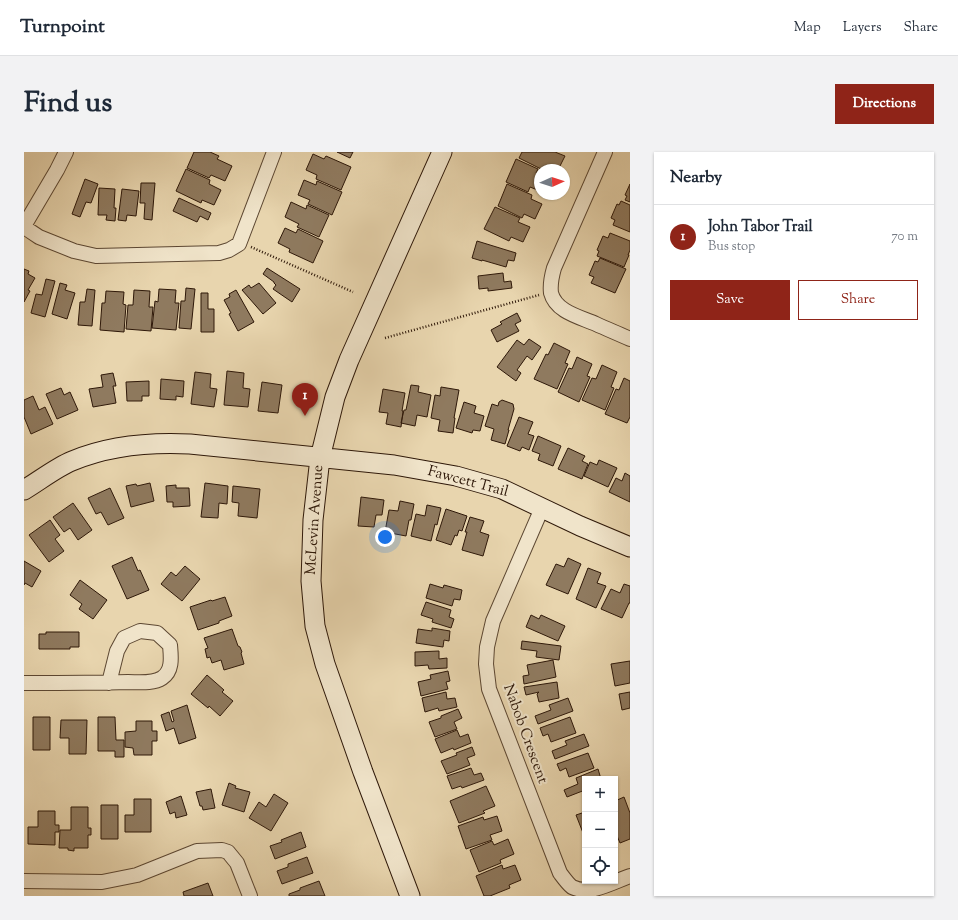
<!DOCTYPE html>
<meta charset="utf-8">
<style>
:root{--surface:#fff;--page:#f2f2f3;--text:#1f2937;--muted:#747a83;--line:#e0e1e3;--accent:#8f2418}
body{margin:0;font-family:"Sorts Mill Goudy",serif;background:var(--page);color:var(--text)}
.controls{position:absolute;right:12px;bottom:12px;display:grid;overflow:hidden;border-radius:0px;box-shadow:0 1px 3px #0004}
.controls button{width:36px;height:36px;display:grid;place-items:center;padding:0;border:0;border-bottom:1px solid var(--line);background:var(--surface);color:var(--text);font:20px sans-serif}
.compass{position:absolute;left:510px;top:12px;width:36px;height:36px;border-radius:50%;background:var(--surface);box-shadow:0 1px 3px #0004;rotate:87deg}
.you{position:absolute;left:361px;top:385px;width:14px;height:14px;margin:-10px;border:3px solid #fff;border-radius:50%;background:#1a73e8;box-shadow:0 0 0 6px #1a73e833}
.badge{display:grid;place-items:center;width:26px;height:26px;border-radius:50%;background:var(--accent);color:#fff;font-size:13px;font-weight:700}
.pin{position:absolute;translate:-50% -33px;filter:drop-shadow(0 1px 2px #0008)}
.pin::after{content:'';position:absolute;top:21px;width:14px;height:12px;background:inherit;clip-path:polygon(0 0,100% 0,50% 100%)}
.list{margin:0;padding:0;list-style:none}
h2{display:flex;justify-content:space-between;align-items:center;height:52px;margin:0;padding:0 16px;font-size:17px}
h2 small{font-size:13px;font-weight:400;color:var(--muted)}
.list li{display:grid;grid-template-columns:26px 1fr auto;gap:12px;align-items:center;box-sizing:border-box;height:64px;padding:0 16px;border-top:1px solid var(--line)}
.list b{display:block;font-size:15px;white-space:nowrap}
.list p{margin:0;font-size:13px;white-space:nowrap;color:var(--muted)}
.list em{font-size:13px;font-style:normal;color:var(--muted)}
.actions{display:flex;gap:8px;padding:12px 16px}
.actions a{flex:1;padding:9px 0;border:1px solid var(--accent);border-radius:0px;text-align:center;font-size:14px;color:var(--accent)}
.actions .main{background:var(--accent);color:#fff}
.icon{flex:none;width:22px;height:22px;fill:none;stroke:currentColor;stroke-width:2;stroke-linecap:round;stroke-linejoin:round}
.map{position:relative;flex:none;width:606px;height:744px;overflow:hidden;border-radius:0px}
header{display:flex;align-items:center;gap:24px;box-sizing:border-box;height:56px;padding:0 20px;background:var(--surface);border-bottom:1px solid var(--line)}
header strong{font-size:19px}
nav{display:flex;gap:22px;margin-inline-start:auto;font-size:14px}
.intro{display:flex;align-items:center;justify-content:space-between;box-sizing:border-box;height:96px;padding:0 24px}
h1{margin:0;font-size:28px}
.button{padding:10px 18px;border-radius:0px;background:var(--accent);color:#fff;font-size:14px;font-weight:700}
main{display:flex;gap:24px;padding:0 24px}
aside{flex:1;background:var(--surface);border-radius:0px;box-shadow:0 1px 3px #0004}
.map>svg:first-child{display:block}
.building{fill:#8f7a5f;stroke:#2e1809}
.lines{fill:none;stroke-linecap:round;stroke-linejoin:round}
.street-casing{stroke:#5c4732;stroke-width:16}
.secondary-casing{stroke:#2e1809;stroke-width:21}
.path{stroke:#2e1809;stroke-width:2.5;stroke-dasharray:1 2;stroke-linecap:butt}
.street{stroke:#f0e4ca;stroke-width:14}
.secondary{stroke:#f0e4ca;stroke-width:19}
.labels{text-anchor:middle;dominant-baseline:central;stroke-width:4;stroke-linejoin:round;paint-order:stroke}
.street-label{font-size:15px;fill:#2e1809;stroke:#f0e4ca}
</style>
<header>
<strong>Turnpoint</strong>
<nav><a>Map</a><a>Layers</a><a>Share</a></nav>
</header>
<div class="intro"><h1>Find us</h1><a class="button">Directions</a></div>
<main>
<div class="map">
<svg width="606" height="744" viewBox="0 0 606 744">
<rect width="100%" height="100%" fill="#e8d5ae"/>
<filter id="stains"><feTurbulence type="fractalNoise" baseFrequency=".005" numOctaves="4"/><feColorMatrix values="0 0 0 0 .2 0 0 0 0 .09 0 0 0 0 .02 0 0 0 .5 -.17"/></filter>
<radialGradient id="worn" r=".72"><stop offset=".6" stop-color="#630" stop-opacity="0"/><stop offset="1" stop-color="#630" stop-opacity=".3"/></radialGradient>
<!-- building -->
<path class="building" d="M170,0H186L195,4L193,7L208,14L201,29L187,23L185,26L163,16Z
M313,0H329L326,6Z
M498,0H531L541,4L534,18H529L521,14L519,18L495,6Z
M289,2L300,7L302,4L327,15L317,38L292,27L293,23L282,18Z
M492,7L514,17L512,21L516,23V39L506,35L504,40L482,30Z
M162,17L186,28L185,32L197,38L190,53L178,48L177,51L152,39Z
M61,27L74,32L67,51L62,50L56,65L48,62Z
M280,28L292,33L293,29L318,40L308,63L284,52L286,48L274,43Z
M117,31H131L128,68L120,67L121,51H116Z
M483,32L508,43L507,47L518,52L511,67L500,62L498,66L474,54Z
M606,32V50L601,48L603,44L601,43Z
M75,36L91,37L90,56H92L91,69L82,68L83,63H74Z
M98,37L115,39L112,64L103,63L102,69L94,68Z
M155,46L187,61L184,68L176,64L173,70L149,59Z
M597,49L606,53V80L589,73L591,68L587,66L593,52L595,53Z
M267,50L282,57L283,53L305,63L295,85L273,75L275,72L261,65Z
M471,55L496,66L494,70L506,75L499,90L487,85L485,89L460,77Z
M261,76L272,81L274,77L299,89L289,111L265,100L266,97L254,91Z
M586,81L606,89V98L604,103H605L600,115L573,104L575,99L573,98L579,84L584,86Z
M453,89L492,101L490,109L484,108L482,115L458,108V109L448,106Z
M576,106L602,117L591,141L567,131L570,125L565,123L571,109L574,110Z
M243,116L276,137L268,150L249,137L252,133L250,131V130L239,122Z
M0,117L5,119L4,122L11,126L4,138L6,139L0,150Z
M479,121L480,130L487,129L488,136L464,139V136L455,137L454,124Z
M22,127L31,129L21,165L7,161L12,142L18,143Z
M36,131L43,133L41,138L51,141L43,167L28,162Z
M235,131L252,151L239,162L218,138L225,133L227,136Z
M162,136L171,137L167,177L155,176L157,149H161Z
M63,137L71,138L68,174L54,173L56,150H61Z
M135,137L152,138L151,151H155L152,178L128,176L131,149L134,150Z
M110,138L126,139L125,155H129L127,179L102,177L104,153H109Z
M212,138L230,170L214,179L205,162L207,161L200,148L206,145L205,142Z
M82,139L100,140L99,152L102,153L100,180L76,178L78,151H81Z
M177,141H184V157H190V180H177Z
M493,161L497,169L491,172L495,179L473,190L467,178L478,172L476,170Z
M505,187L517,195L508,208L503,204L493,218L497,221L492,229L473,215L493,188L500,193Z
M530,191L546,199L541,211L544,212L533,237L510,227L522,202L524,203Z
M553,205L568,212L563,224L566,225L555,250L534,240L545,216L548,217Z
M578,213L593,220L587,235L590,236L581,258L558,248L568,226L572,227Z
M203,219L220,221L219,236L226,237L224,255L200,253Z
M171,220L187,222L186,236L193,237L190,255L167,252Z
M89,221L92,234H89L92,251L69,255L65,237L79,235L77,223Z
M600,226L606,229V265L603,271L581,262L592,237L595,238Z
M137,227L160,229L159,245L152,244V248L136,247Z
M125,229V244H118V249H103L102,230Z
M238,230L258,233L254,261L234,259Z
M387,233L395,234L394,240L407,243L403,265L393,263L391,274L377,271L380,258H382Z
M417,235L435,238L430,266H431L429,281L414,279L416,268L407,266L411,243L416,244Z
M37,236L40,243L46,240L54,258L33,267L22,242Z
M359,237L381,241L378,259H379L377,275L362,272L364,261L355,260Z
M9,244L15,258L21,255L29,272L7,282L0,265V248Z
M478,248L489,252L490,257L484,278H485L481,292L467,288L470,277L461,274L468,252L474,254L475,250Z
M440,250L452,254L450,261L460,264L456,279L449,278L448,281L432,276Z
M495,265L509,270L504,282L510,284L505,298L498,295L496,299L483,294Z
M514,284L537,294L529,314L514,308L516,302L508,299Z
M544,296L561,304L558,309L564,312L558,327L534,317Z
M575,308L593,316L584,335L560,324L566,310L573,313Z
M601,321L606,324V350L585,340L592,326L598,329Z
M126,331L130,349L107,355L102,334L112,332L113,334Z
M181,331L204,334L203,352L195,351L194,366L177,365Z
M152,333V336H165L166,354L149,355V350H143L142,334Z
M209,334L236,337L233,366L214,364L215,351L208,350Z
M86,336L100,366L84,373L77,360L72,362L64,346Z
M337,345L360,348L358,363H352L350,375L334,374Z
M376,349L390,352L387,368H385L382,384L361,380L365,358L374,359Z
M49,351L68,378L54,388L46,376L40,380L29,365Z
M403,353L417,356L413,373L411,372L407,389L387,384L392,362L401,364Z
M422,357L443,364L438,379L435,378L433,384L431,383L427,393L412,388Z
M446,365L460,369L456,380L465,383L459,404L438,398L443,380H441Z
M26,368L36,383L31,387L40,399L25,410L5,383Z
M108,405L114,419L116,418L125,438L103,447L88,414Z
M544,406L557,412L544,442L522,433L532,412L540,415Z
M0,409L17,419L8,435L1,431L0,433Z
M161,414L176,427L158,449L137,432L147,420L152,424Z
M564,416L577,421L573,431L582,434L572,456L552,447Z
M56,428L83,448L69,467L55,457L58,452L46,443Z
M406,432L419,436L420,433L438,438L436,448L430,447L428,454L402,446Z
M600,432L606,434V451H605L598,466L577,457L587,437L596,441Z
M201,445L208,464L195,469V471L174,478L166,455L187,448L188,449Z
M402,450L427,458L425,465L430,467L427,476L408,470L409,467L397,463Z
M507,463L515,467L517,463L541,474L534,489L502,475Z
M408,476L426,479L425,489L420,488L419,495L392,491L394,477L408,479Z
M208,477L214,494L216,495L218,500L217,501L220,512L200,518L197,508L188,511L186,505L183,506L181,497L184,496L180,486Z
M22,480H55V495H46V497H15V482H22Z
M498,489L537,494L535,508L512,505L513,499L497,497Z
M415,499V507L423,506V516L405,517L404,513L391,514V500Z
M529,508L532,525L500,532L499,524L505,523L503,513Z
M606,509V531L591,534L587,512Z
M424,519L426,529L422,530L424,537L397,544L394,530L407,527L406,523Z
M183,523L200,538L198,540L209,549L196,564L185,554L184,556L167,542Z
M533,530L535,546L515,550L513,542L515,540L502,543L500,535Z
M422,540L423,547L431,546L433,555L415,559L414,556L401,560L398,546Z
M606,540V556L598,558L595,542Z
M544,546L549,559L514,572L511,564L527,558L525,553Z
M163,553L172,586L155,592L150,576L142,579L137,563L145,560L148,570L150,569L147,559Z
M434,557L438,566L430,570L433,577L411,585L405,570L417,566V564Z
M9,565H26V598H9Z
M74,565H91L92,588H100V605H91V599H74Z
M546,565L552,581L527,590L524,582L519,584L516,576Z
M37,568H63L62,602H45V586H36Z
M112,569H128V579H133V589H128V603H110L109,596L101,595V580L112,579Z
M433,578L436,585L444,582L447,591L430,598L429,596L417,601L411,587Z
M560,582L565,594L531,607L528,599L543,593L541,589Z
M448,595L451,603L443,606L446,613L423,622L417,609L433,603L432,601Z
M564,601L570,616L545,625L542,616L536,619L533,612Z
M447,616L450,623L457,621L460,628L438,636L437,634L428,637L423,624Z
M574,617L577,627H561V638L543,645L540,638L554,632L552,626Z
M205,631L212,634L211,636L226,640L220,660L198,653Z
M462,634L471,654L459,659L461,661L435,671L426,649Z
M187,637L191,656L179,658L178,654H176L172,640Z
M250,642L264,651L247,679L225,666L235,650L242,655Z
M157,644L163,663L152,666L151,660L146,662L142,650Z
M600,645L606,661V687L596,691L591,679V649Z
M110,647H127V680H101V663H110Z
M77,653H94V687H77Z
M47,655H64V676H67V683H64V696H50V699L44,698V696H35L36,678H47Z
M14,659H31V673H35V680H31V693L4,692V675H14Z
M561,660V686L552,663Z
M473,664L478,679L466,683L468,688L442,697L434,674L459,665L460,668Z
M277,680L282,695L251,707L246,694L258,690L257,688Z
M484,687L490,702L476,708L477,711L455,720L446,698L468,689L470,693Z
M283,705L289,721L258,732L253,719L264,715V712Z
M478,713L479,717L491,713L497,728L485,733L486,736L466,744H460L452,724Z
M295,729L301,744H265V742L276,738V736Z
M184,731L189,744H160L159,740Z"/>
<g class="lines">
<!-- street casing -->
<g class="street-casing">
<path id="street" d="M581,0L530,116C528,123 526,133 527,141C532,160 556,165 572,172C583,177 595,182 606,187
M0,74L33,18L42,0
M0,75L15,85L50,99L72,104L195,101L205,98L215,92L250,0
M518,356L469,469L463,495L462,512L465,537L536,721C539,725 544,732 548,735C566,744 589,730 606,724
M0,531C35,531 70,531 104,530C114,530 129,532 138,526C149,519 147,505 146,493L133,481L116,479L100,486L93,499L85,531
M0,729L78,730L113,723L173,699L198,698L204,700L213,711L226,744"/>
</g>
<!-- secondary casing -->
<g class="secondary-casing">
<path id="secondary" d="M0,338C15,329 33,315 48,309C86,293 126,290 166,292L370,313L432,324L478,337L556,374L606,395
M386,744L339,620L301,512L291,474L287,429L289,368L296,306L311,245L325,208L418,0"/>
</g>
<!-- path -->
<path class="path" d="M227,95L329,140
M361,186L515,143"/>
<!-- street -->
<use href="#street" class="street"/>
<!-- secondary -->
<use href="#secondary" class="secondary"/>
</g>
<g class="labels">
<!-- street labels -->
<g class="street-label">
<text transform="translate(444 330) rotate(15)">Fawcett Trail</text>
<text transform="translate(291 368) rotate(-86)">McLevin Avenue</text>
<text transform="translate(501 582) rotate(70)">Nabob Crescent</text>
</g>
</g>
<rect width="100%" height="100%" filter="url(#stains)"/>
<rect width="100%" height="100%" fill="url(#worn)"/>
</svg>
<div class="controls">
<button>+</button>
<button>−</button>
<button><svg class="icon" aria-label="locate" viewBox="0 0 24 24"><circle cx="12" cy="12" r="6"/><path d="M12 2v4M12 18v4M2 12h4M18 12h4"/></svg></button>
</div>
<svg class="compass" viewBox="-18 -18 36 36"><path d="M0-13l5 13h-10z" fill="#e53935"/><path d="M0 13l5-13h-10z" fill="#747a83"/></svg>
<div class="you"></div>
<div class="pin badge" style="left:281px;top:264px">1</div>
</div>
<aside>
<h2>Nearby<small></small></h2>
<ul class="list">
<li><span class="badge">1</span><div><b>John Tabor Trail</b><p>Bus stop</p></div><em>70 m</em></li>
</ul>
<div class="actions"><a class="main">Save</a><a>Share</a></div>
</aside>
</main>
